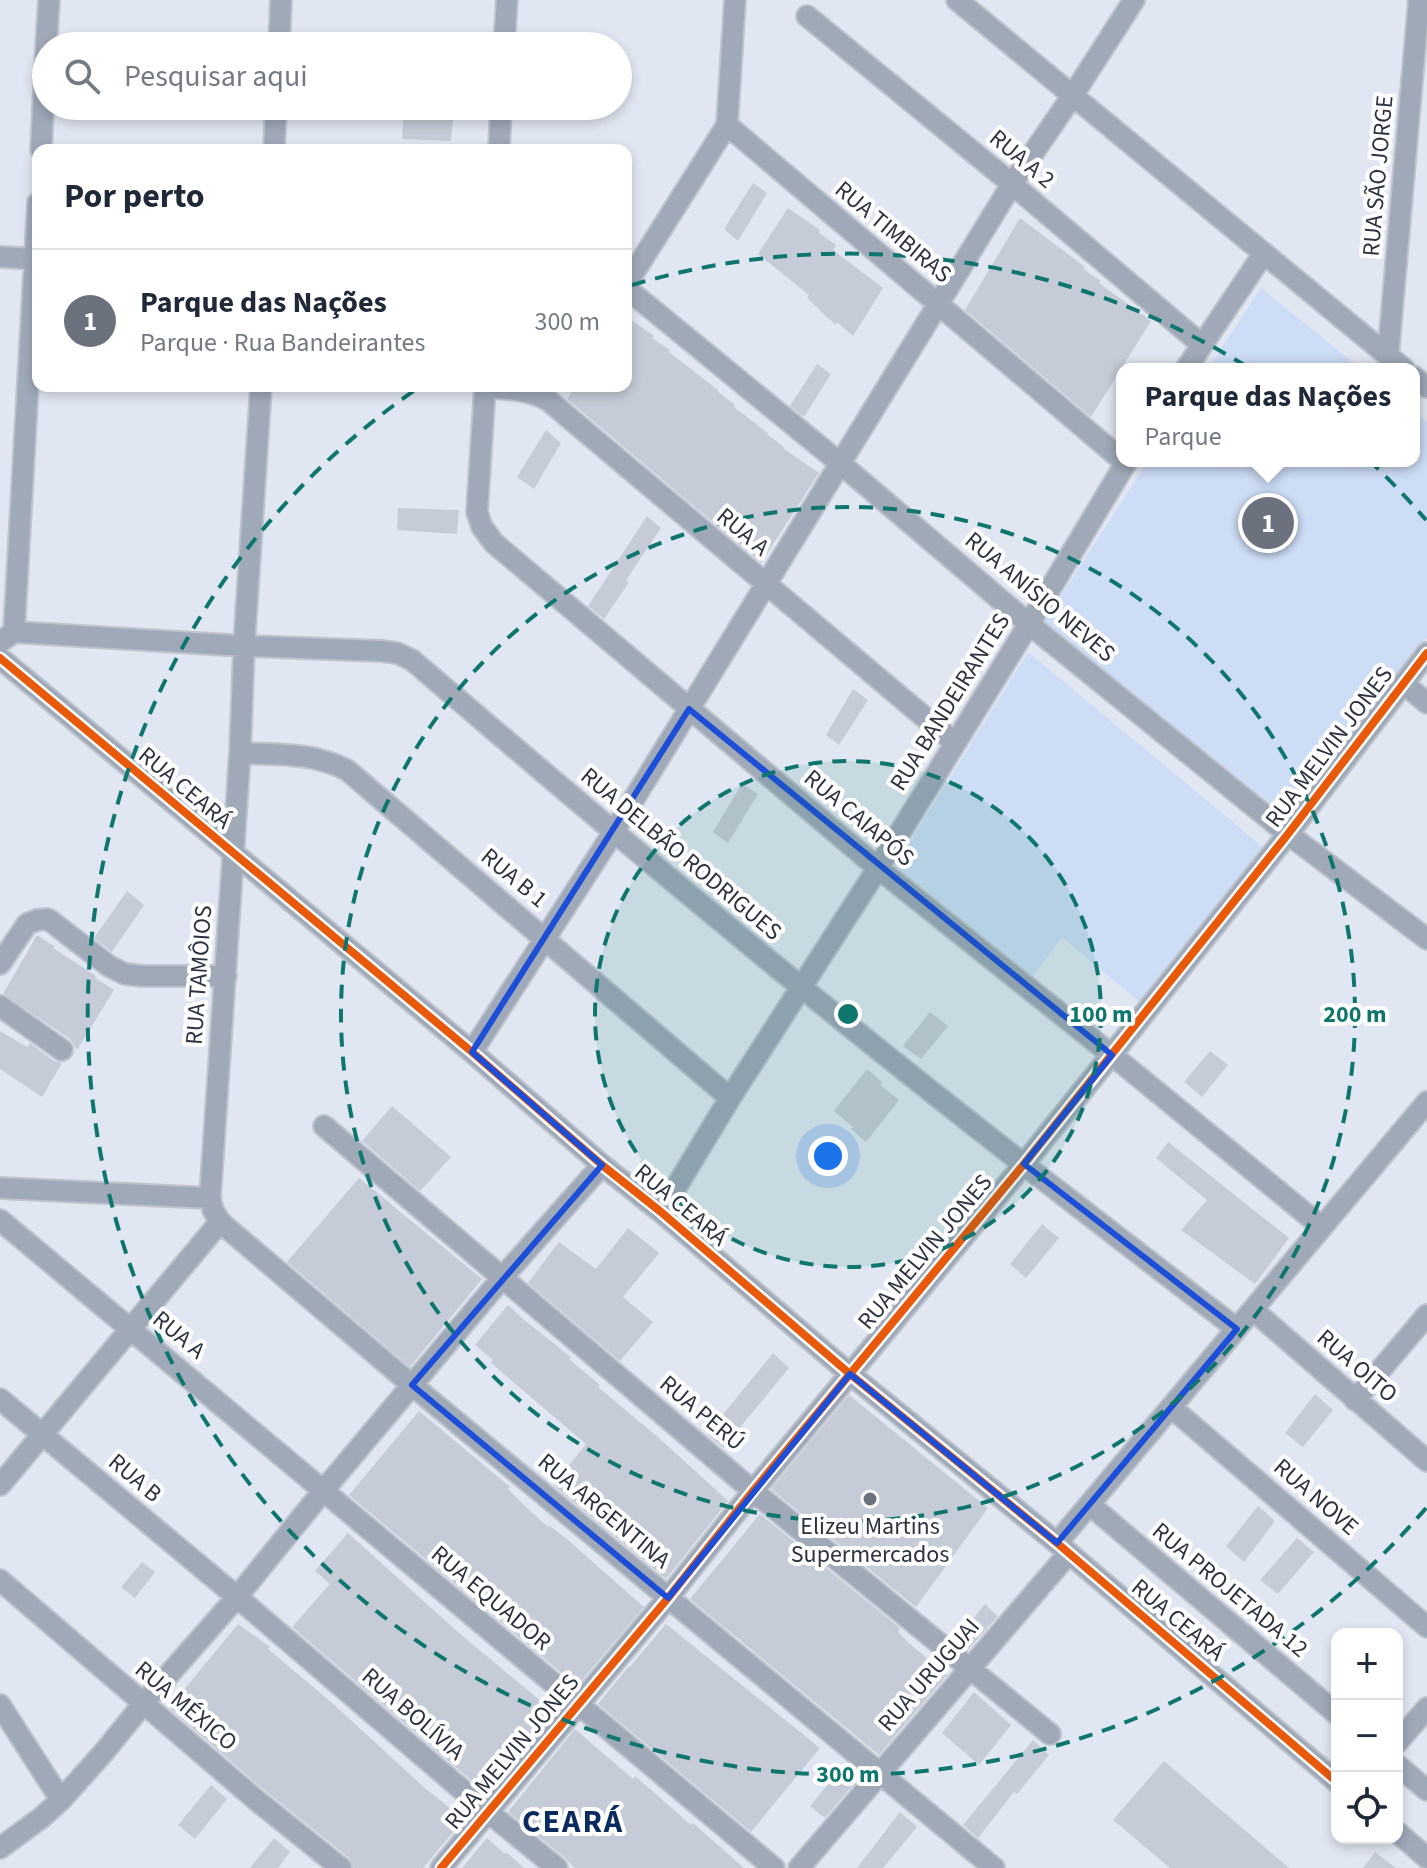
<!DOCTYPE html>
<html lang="pt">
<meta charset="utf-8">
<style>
:root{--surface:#fff;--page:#f2f2f3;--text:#1f2937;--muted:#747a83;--line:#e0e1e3;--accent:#6b727e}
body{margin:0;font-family:"Source Sans 3",sans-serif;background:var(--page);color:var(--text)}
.controls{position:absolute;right:24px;bottom:24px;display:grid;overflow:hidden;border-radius:16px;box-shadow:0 4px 12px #0003}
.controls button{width:72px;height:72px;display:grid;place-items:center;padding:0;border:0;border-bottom:2px solid var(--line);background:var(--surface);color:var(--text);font:40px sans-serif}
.you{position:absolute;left:828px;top:1156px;width:28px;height:28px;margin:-20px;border:6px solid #fff;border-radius:50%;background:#1a73e8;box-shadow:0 0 0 12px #1a73e833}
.badge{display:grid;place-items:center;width:52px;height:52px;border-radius:50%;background:var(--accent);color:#fff;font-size:26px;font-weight:700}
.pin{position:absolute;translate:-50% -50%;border:4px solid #fff;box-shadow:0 2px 8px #0006}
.popup{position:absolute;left:1116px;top:363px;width:304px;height:104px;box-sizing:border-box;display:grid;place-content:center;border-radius:16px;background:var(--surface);filter:drop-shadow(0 2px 6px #0005);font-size:26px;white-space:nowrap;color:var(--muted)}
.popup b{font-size:30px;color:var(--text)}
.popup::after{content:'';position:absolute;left:50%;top:100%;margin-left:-16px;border:16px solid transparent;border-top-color:var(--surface)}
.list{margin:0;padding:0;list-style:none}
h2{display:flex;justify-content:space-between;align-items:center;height:104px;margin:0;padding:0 32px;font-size:34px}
h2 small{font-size:26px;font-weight:400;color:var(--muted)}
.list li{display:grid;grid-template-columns:52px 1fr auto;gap:24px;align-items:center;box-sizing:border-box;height:144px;padding:0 32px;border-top:2px solid var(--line)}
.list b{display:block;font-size:30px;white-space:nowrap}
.list p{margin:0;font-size:26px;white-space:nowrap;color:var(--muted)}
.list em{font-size:26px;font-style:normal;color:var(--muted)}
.icon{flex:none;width:44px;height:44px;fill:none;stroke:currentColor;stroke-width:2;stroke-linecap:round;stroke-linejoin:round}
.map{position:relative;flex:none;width:1427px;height:1868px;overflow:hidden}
.search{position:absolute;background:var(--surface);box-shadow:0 4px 12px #0003;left:32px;top:32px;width:600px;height:88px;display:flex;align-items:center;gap:20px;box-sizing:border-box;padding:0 28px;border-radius:44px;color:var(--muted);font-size:30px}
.panel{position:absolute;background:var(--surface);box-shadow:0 4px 12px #0003;left:32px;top:144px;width:600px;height:248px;border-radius:16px}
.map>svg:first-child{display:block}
.green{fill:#cdddf5}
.building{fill:#c6ccd7}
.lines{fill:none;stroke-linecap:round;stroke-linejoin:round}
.street-casing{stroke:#bec4cd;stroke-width:24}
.street{stroke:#9fa9b8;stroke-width:20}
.cycleway-casing{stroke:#fff;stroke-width:13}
.cycleway{stroke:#e8590c;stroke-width:8}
.marked{fill:none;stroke:#1d4ed8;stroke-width:6;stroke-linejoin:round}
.ring{fill:none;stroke:#0f766e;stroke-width:4;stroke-dasharray:14 10}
.poi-dot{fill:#6b727e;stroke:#fff;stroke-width:3}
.labels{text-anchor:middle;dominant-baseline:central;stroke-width:8;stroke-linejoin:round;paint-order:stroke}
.street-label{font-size:24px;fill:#2c333f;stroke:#fff}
.poi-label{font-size:24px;fill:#2c333f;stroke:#fff}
.district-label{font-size:32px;font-weight:bold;letter-spacing:2px;fill:#0a2b5f;stroke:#fff}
.centre{fill:#0f766e;stroke:#fff;stroke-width:4}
.ring-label{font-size:24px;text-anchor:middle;font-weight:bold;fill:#0f766e;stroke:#fff;stroke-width:8;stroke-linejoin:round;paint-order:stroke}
</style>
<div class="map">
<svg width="1427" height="1868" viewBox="0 0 1427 1868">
<rect width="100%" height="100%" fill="#e1e7f2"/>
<!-- green -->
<path class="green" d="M1261,288L1361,369H1208Z
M1414,412L1427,422V638L1290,819L1043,623L1148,461H1414Z
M1028,652L1263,847L1143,1005L1062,937L1029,982L893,869Z"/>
<!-- building -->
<path class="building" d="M404,106H454L451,141L402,139Z
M753,183L767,193L738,241L724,229Z
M788,208L820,230L819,233L836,245L833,250L883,288L853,336L837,322L836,325L822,313V312L807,298L809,295L758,254Z
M1020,218L1085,267L1083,269L1101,281L1099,283L1151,321L1091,417L965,310Z
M626,316L654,336L652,338L670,350L669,352L718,390L717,391L735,405L734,407L768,433L767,434L784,447V449L819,473L761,563L567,399L576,386H626Z
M817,364L831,374L804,417L790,406Z
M546,430L561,443L534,489L517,477Z
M398,508L459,510L457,534L397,530Z
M647,516L661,528L626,580L629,582L604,619L588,606Z
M853,689L868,700L839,745L826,735Z
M742,784L758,794L728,843L713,832Z
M127,891L144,905L112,952L94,938Z
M37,935L54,946L53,948L96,976L95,978L114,990L77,1050L70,1039L3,994Z
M930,1012L948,1026L921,1059L903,1046Z
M0,1031L27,1047L30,1043L54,1061L62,1063L42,1097L0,1069Z
M1210,1051L1228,1065L1202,1097L1184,1082Z
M867,1069L882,1082L880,1085L899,1100L866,1142L851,1129L853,1127L834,1111Z
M392,1106L451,1157L420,1191L362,1141Z
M1168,1142L1289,1238L1255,1284L1181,1230L1207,1200L1156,1158Z
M359,1178L482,1279L410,1367L287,1262Z
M1042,1224L1059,1238L1026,1278L1010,1264Z
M628,1228L659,1253L623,1297L653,1322L620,1361L528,1283L559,1242L596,1269Z
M508,1305L524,1320L571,1357L569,1359L600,1385L598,1387L659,1438L728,1501L666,1579L553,1485L586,1444L491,1363L493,1360L475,1345Z
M773,1353L789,1368L723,1448L707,1434Z
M1315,1394L1333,1410L1303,1447L1285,1433Z
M849,1395L988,1508L916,1607L771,1489Z
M419,1411L510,1487L508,1489L526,1507L548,1527L549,1525L569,1541L644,1607L577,1686L349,1495Z
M1258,1506L1275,1521L1244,1562L1226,1546Z
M760,1514L900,1628L898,1632L910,1644L947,1675L879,1755L690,1599Z
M348,1533L460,1634L554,1712L486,1793L292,1627L329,1585L330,1584L315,1571Z
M1297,1538L1314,1552L1278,1594L1260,1580Z
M142,1562L155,1572L135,1598L121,1587Z
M985,1604L998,1616L968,1650L956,1640Z
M238,1624L270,1647L268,1649L331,1702L426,1789L464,1819L423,1868H354L349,1858L263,1789L169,1708Z
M666,1624L820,1748L751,1832L598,1704L629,1666L630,1667Z
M974,1692L1011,1725L979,1765L942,1733Z
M575,1729L633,1779L635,1776L691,1825L693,1823L744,1868H575L565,1858L508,1812Z
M1033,1740L1049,1755L1017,1794L1014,1792L978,1838L963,1825Z
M1164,1761L1289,1868H1170L1113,1820Z
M843,1766L858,1779L825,1818L810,1806Z
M211,1785L227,1799L195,1839L178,1825Z
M900,1812L917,1827L883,1868H857Z
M274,1838L290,1852L278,1868H250Z
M487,1838L505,1854L506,1852L524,1868H462Z
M1375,1852L1396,1868H1363Z"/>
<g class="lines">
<!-- street casing -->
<g class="street-casing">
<path id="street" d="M735,0L727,125L1122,460
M957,0L1404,369
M807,16L1012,184L1201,344
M46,46L49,0
M279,46L281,0
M504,46L507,0
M41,150L46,49
M274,150L276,106
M499,150L501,106
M0,257L38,259
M626,285L727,125
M626,288L841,464L1029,624L1288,834L1427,939
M1388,356L1419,0
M1186,369L1264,253
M1414,377L1427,387
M485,386L477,512L482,527L494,543L878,868L1112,1055L1322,1227
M485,387C507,389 529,389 549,401L955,743
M14,632L244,646L381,651L397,653L412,660C540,770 669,879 800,986C943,1103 1090,1216 1237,1329
M0,642L14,632L38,203
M0,658L472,1052L602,1165L661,1212L850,1374L1057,1543L1337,1782
M1403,683L1427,703
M240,753C279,755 311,752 347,770L730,1098
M0,964L27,924L37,920L48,919L109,966L125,974L142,976H226
M0,1006L62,1050
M472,1052L613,833L1012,184L1073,95L1134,0
M324,1126L753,1491L1050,1734
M0,1188L210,1198
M661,1212L730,1098L878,868L1029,624L1127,461
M0,1220L774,1868
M220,1222L412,1385L994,1868
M1253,1310L1427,1461
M0,1399L237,1597L488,1812L557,1868
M1355,1400L1427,1315
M1172,1408L1427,1627
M0,1485L220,1222L213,1210L210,1198L240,753L244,646L261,386
M1090,1505L1337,1714
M1057,1543L1427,1102
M0,1580L255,1799L341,1868
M0,1705L61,1800
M1397,1743L1427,1708
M1397,1765L1427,1790
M1397,1832L1427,1858
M0,1848L41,1818L61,1800L104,1752L143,1704L237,1597L323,1491L502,1278L602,1165
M441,1868L668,1598L753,1491L1024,1164L1288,834L1427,653
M799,1868L1069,1553"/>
</g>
<!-- street -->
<use href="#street" class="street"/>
<!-- cycleway casing -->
<g class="cycleway-casing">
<path id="cycleway" d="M0,658L472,1052L602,1165L661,1212L850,1374L1057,1543L1337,1782
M441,1868L668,1598L753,1491L1024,1164L1288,834L1427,653"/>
</g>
<!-- cycleway -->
<use href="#cycleway" class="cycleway"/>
</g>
<!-- marked area -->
<path class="marked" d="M689,709L1112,1055L1024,1164L1237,1329L1057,1543L850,1374L668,1598L412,1385L602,1165L472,1052Z"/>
<!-- distance rings -->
<circle cx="848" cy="1014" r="253" fill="#0f766e" fill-opacity=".12"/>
<g class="ring">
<circle cx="848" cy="1014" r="253"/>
<circle cx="848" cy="1014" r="507"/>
<path d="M1426 1508A760 760 0 1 1 418 388M632 285A760 760 0 0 1 1426 520"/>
</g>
<!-- markers -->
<circle class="poi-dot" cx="870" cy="1499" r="8"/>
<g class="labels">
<!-- street labels -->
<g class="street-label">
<text transform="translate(1022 159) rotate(40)">RUA A 2</text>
<text transform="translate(1378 176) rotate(-85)">RUA SÃO JORGE</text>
<text transform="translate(893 232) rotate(40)">RUA TIMBIRAS</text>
<text transform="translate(743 532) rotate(40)">RUA A</text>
<text transform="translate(1040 597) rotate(40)">RUA ANÍSIO NEVES</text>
<text transform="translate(950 702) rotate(-58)">RUA BANDEIRANTES</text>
<text transform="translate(1329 747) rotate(-53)">RUA MELVIN JONES</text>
<text transform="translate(185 788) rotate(40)">RUA CEARÁ</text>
<text transform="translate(859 818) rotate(40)">RUA CAIAPÓS</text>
<text transform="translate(681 854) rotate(40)">RUA DELBÃO RODRIGUES</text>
<text transform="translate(514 878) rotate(40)">RUA B 1</text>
<text transform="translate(199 975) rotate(-86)">RUA TAMÔIOS</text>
<text transform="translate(681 1205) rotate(40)">RUA CEARÁ</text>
<text transform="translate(925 1252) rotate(-50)">RUA MELVIN JONES</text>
<text transform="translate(179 1335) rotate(40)">RUA A</text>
<text transform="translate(1357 1366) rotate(41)">RUA OITO</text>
<text transform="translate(702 1413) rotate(40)">RUA PERÚ</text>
<text transform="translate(135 1478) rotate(40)">RUA B</text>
<text transform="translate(1316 1497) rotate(41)">RUA NOVE</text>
<text transform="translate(604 1511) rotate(40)">RUA ARGENTINA</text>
<text transform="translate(1230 1590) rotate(40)">RUA PROJETADA 12</text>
<text transform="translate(491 1598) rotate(40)">RUA EQUADOR</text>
<text transform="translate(1178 1620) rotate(40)">RUA CEARÁ</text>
<text transform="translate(929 1675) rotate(-49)">RUA URUGUAI</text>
<text transform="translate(186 1706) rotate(40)">RUA MÉXICO</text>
<text transform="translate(413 1714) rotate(41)">RUA BOLÍVIA</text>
<text transform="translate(512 1752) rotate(-50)">RUA MELVIN JONES</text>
</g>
<!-- poi labels -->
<g class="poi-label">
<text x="870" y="1526">Elizeu Martins<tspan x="870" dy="28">Supermercados</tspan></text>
</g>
<!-- district labels -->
<g class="district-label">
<text x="573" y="1822">CEARÁ</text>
</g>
</g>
<circle cx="848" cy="1014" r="12" class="centre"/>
<g class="ring-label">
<text x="1101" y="1022">100 m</text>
<text x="1355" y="1022">200 m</text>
<text x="848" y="1782">300 m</text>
</g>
</svg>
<div class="controls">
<button>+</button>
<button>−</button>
<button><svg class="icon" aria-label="locate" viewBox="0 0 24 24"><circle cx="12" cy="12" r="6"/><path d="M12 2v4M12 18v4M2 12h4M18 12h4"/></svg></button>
</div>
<div class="you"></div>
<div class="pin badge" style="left:1268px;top:523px">1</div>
<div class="popup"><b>Parque das Nações</b>Parque</div>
<div class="search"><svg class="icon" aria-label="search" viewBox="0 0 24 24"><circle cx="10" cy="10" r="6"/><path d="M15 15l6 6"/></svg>Pesquisar aqui</div>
<section class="panel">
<h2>Por perto<small></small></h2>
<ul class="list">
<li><span class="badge">1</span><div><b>Parque das Nações</b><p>Parque · Rua Bandeirantes</p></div><em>300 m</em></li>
</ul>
</section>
</div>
